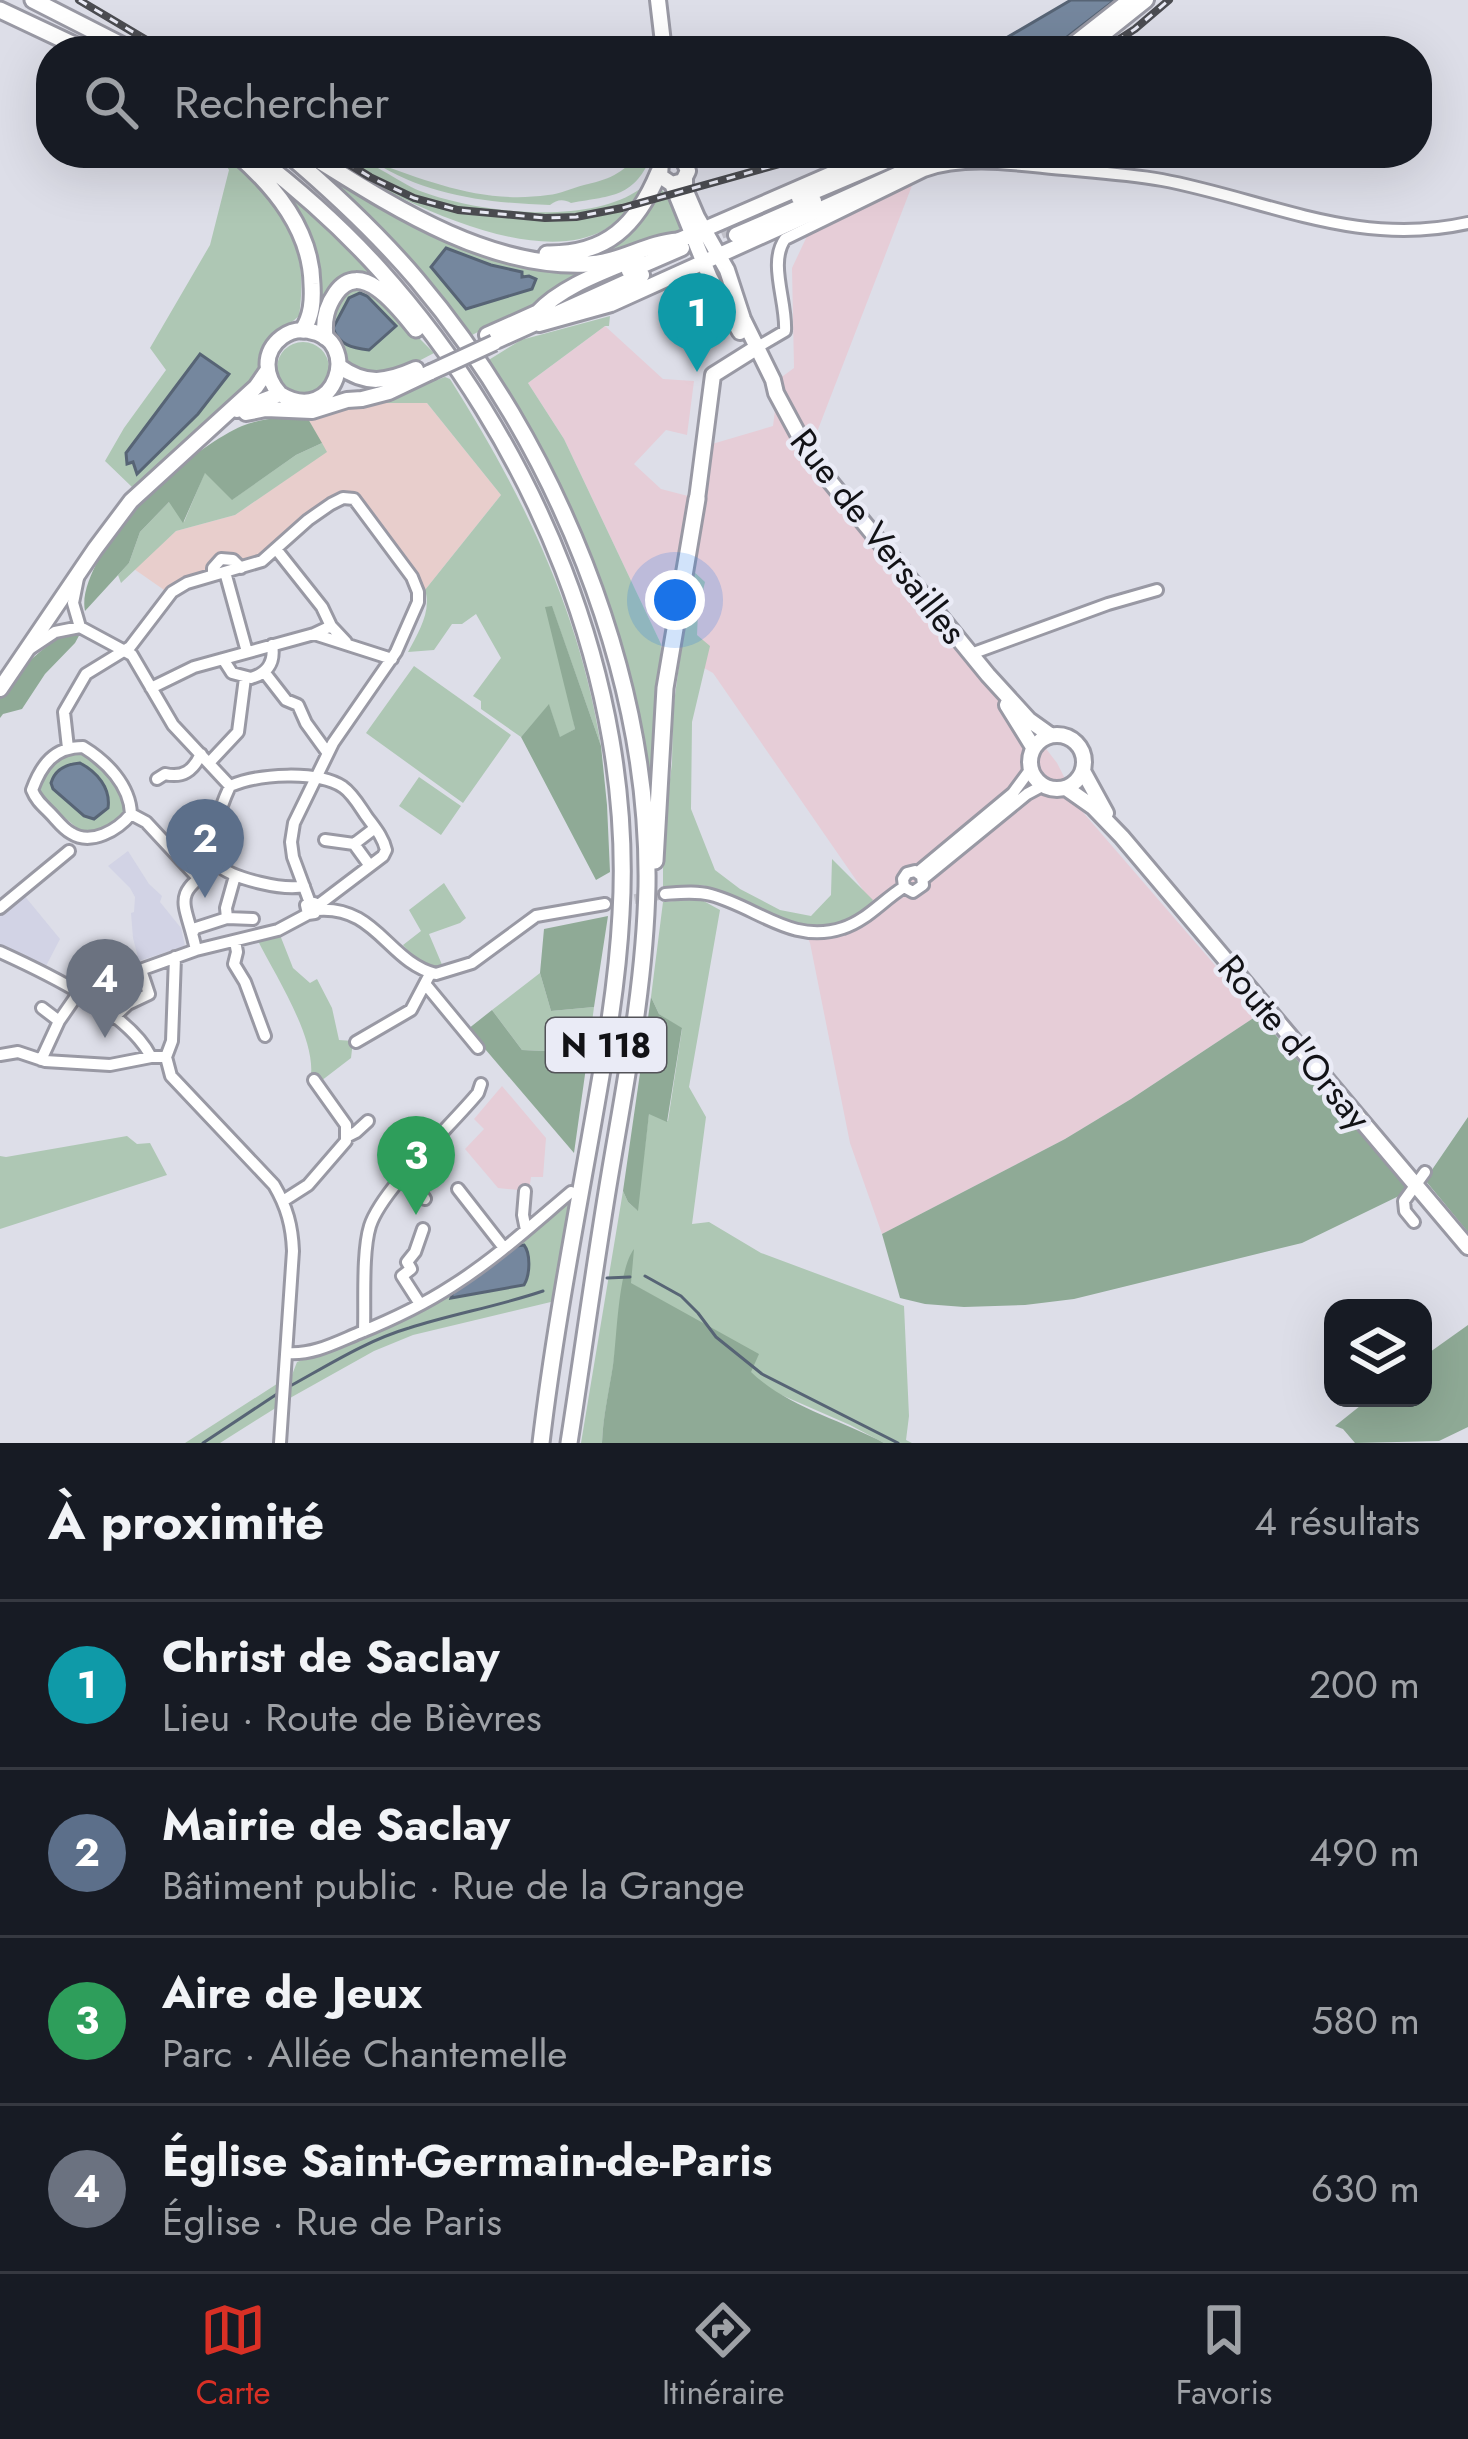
<!DOCTYPE html>
<html lang="fr">
<meta charset="utf-8">
<style>
:root{--surface:#171b24;--page:#242831;--text:#f1f3f6;--muted:#9ea1a6;--line:#363941;--accent:#d93025}
body{margin:0;font-family:Jost,sans-serif;background:var(--page);color:var(--text)}
.controls{position:absolute;right:36px;bottom:36px;display:grid;overflow:hidden;border-radius:24px;box-shadow:0 12px 48px #0002}
.controls button{width:108px;height:108px;display:grid;place-items:center;padding:0;border:0;border-bottom:3px solid var(--line);background:var(--surface);color:var(--text);font:60px sans-serif}
.you{position:absolute;left:675px;top:600px;width:42px;height:42px;margin:-30px;border:9px solid #fff;border-radius:50%;background:#1a73e8;box-shadow:0 0 0 18px #1a73e833}
.badge{display:grid;place-items:center;width:78px;height:78px;border-radius:50%;background:var(--accent);color:#fff;font-size:39px;font-weight:700}
.pin{position:absolute;translate:-50% -99px;filter:drop-shadow(0 3px 6px #0008)}
.pin::after{content:'';position:absolute;top:63px;width:42px;height:36px;background:inherit;clip-path:polygon(0 0,100% 0,50% 100%)}
.list{margin:0;padding:0;list-style:none}
h2{display:flex;justify-content:space-between;align-items:center;height:156px;margin:0;padding:0 48px;font-size:51px}
h2 small{font-size:39px;font-weight:400;color:var(--muted)}
.list li{display:grid;grid-template-columns:78px 1fr auto;gap:36px;align-items:center;box-sizing:border-box;height:168px;padding:0 48px;border-top:3px solid var(--line)}
.list b{display:block;font-size:45px;white-space:nowrap}
.list p{margin:0;font-size:39px;white-space:nowrap;color:var(--muted)}
.list em{font-size:39px;font-style:normal;color:var(--muted)}
.icon{flex:none;width:66px;height:66px;fill:none;stroke:currentColor;stroke-width:2;stroke-linecap:round;stroke-linejoin:round}
.map{position:relative;flex:none;width:1468px;height:1443px;overflow:hidden}
.search{position:absolute;background:var(--surface);box-shadow:0 12px 48px #0002;left:36px;right:36px;top:36px;height:132px;display:flex;align-items:center;gap:30px;box-sizing:border-box;padding:0 42px;border-radius:48px;color:var(--muted);font-size:45px}
.sheet{height:828px;background:var(--surface)}
nav{display:flex;justify-content:space-around;align-items:center;box-sizing:border-box;height:168px;border-top:3px solid var(--line);background:var(--surface);font-size:33px;color:var(--muted)}
nav a{display:grid;justify-items:center;gap:6px}
nav .on{color:var(--accent)}
.map>svg:first-child{display:block}
.commercial{fill:#e8cecc}
.industrial{fill:#e6cdd7}
.built{fill:#d2d3e5}
.green{fill:#aec7b4}
.forest{fill:#8faa96}
.water{fill:#75879e;stroke:#576475;stroke-width:3}
.lines{fill:none;stroke-linecap:round;stroke-linejoin:round}
.stream{stroke:#576475;stroke-width:3}
.minor-tunnel{stroke:#bfbfc8;stroke-width:10;stroke-dasharray:10 5;stroke-linecap:butt}
.major-tunnel{stroke:#bfbfc8;stroke-width:14;stroke-dasharray:14 7;stroke-linecap:butt}
.minor-casing{stroke:#9999a4;stroke-width:16}
.major-casing{stroke:#9999a4;stroke-width:20}
.highway-casing{stroke:#9999a4;stroke-width:21}
.minor{stroke:#fff;stroke-width:10}
.major{stroke:#fff;stroke-width:14}
.highway{stroke:#fff;stroke-width:15}
.rail-casing{stroke:#4b4c51;stroke-width:8}
.rail{stroke:#eaebf6;stroke-width:3;stroke-dasharray:9;stroke-linecap:butt}
.major-bridge-casing{stroke:#9999a4;stroke-width:20;stroke-linecap:butt}
.major-bridge{stroke:#fff;stroke-width:14}
.labels{text-anchor:middle;dominant-baseline:central;stroke-width:9;stroke-linejoin:round;paint-order:stroke}
.shield{fill:#eaebf6;stroke:#535359;stroke-width:3}
.shield-label{font-size:33px;font-weight:bold;fill:#121216}
.street-label{font-size:36px;fill:#121216;stroke:#eaebf6}
</style>
<div class="map">
<svg width="1468" height="1443" viewBox="0 0 1468 1443">
<rect width="100%" height="100%" fill="#dddee8"/>
<!-- commercial -->
<path class="commercial" d="M373,403H427L501,495L425,590L362,498L349,493L255,560L180,580L167,592L134,569L176,531L235,515L326,452L307,417Z"/>
<!-- industrial -->
<path class="industrial" d="M913,183L812,445L835,478L910,571L1057,763L1081,810L1258,1015L1131,1099L1065,1139L882,1234L850,1143L810,943L802,926L863,890L713,673L661,644L564,439L528,383L605,326L663,379L694,381L687,435L666,430L634,464L661,489L688,496L695,449L773,426L779,379L794,368L792,268L808,234Z
M502,1086L546,1138L543,1177H531L529,1191L498,1188L465,1149L484,1129L474,1119Z"/>
<!-- built -->
<path class="built" d="M128,851L149,884L162,896L160,902L181,928L185,946L139,961L133,938L131,913L134,912L135,897L130,888L108,866Z
M23,894L60,939L46,966L0,946V913Z"/>
<!-- green -->
<path class="green" d="M219,153H225C281,201 310,240 299,316L266,344L257,379L137,485L132,487L105,461L124,428L166,370L150,348L210,245L229,170Z
M316,153C325,153 336,151 345,153C365,157 398,182 420,191C478,213 588,226 640,189C631,205 621,220 604,230C528,272 384,191 316,153Z
M638,153H653C634,198 614,195 571,203C564,199 557,199 550,205C489,203 427,196 374,162C432,183 485,204 548,195C560,194 572,188 584,185C607,180 624,174 638,153Z
M300,154L401,220L451,240L607,267L472,335L431,282L383,230Z
M258,170C302,199 339,236 373,275H362L319,319L316,317L317,276Z
M657,185C670,197 684,216 678,234L596,258H565L591,251Z
M351,287H362L374,293L434,353C411,365 388,380 361,373C351,371 345,363 340,355C326,327 326,308 351,287Z
M610,316L609,326H605L528,383L564,439L661,644L657,749L651,809L645,748L626,672L573,519L523,419L487,361L521,340Z
M277 368a26 26 0 1 1 52 0a26 26 0 1 1-52 0Z
M445,377L450,379C523,495 579,609 601,746L552,607L575,729L560,738L549,705L521,737L481,709V701L473,696L501,658L476,614L462,624H452L434,650L408,652C418,633 432,611 425,590L501,495L427,403H373Z
M322,443L327,452L235,515L176,531L121,583L118,575L129,563L140,532L170,501L184,522L205,472L233,499L296,455Z
M692,570L705,582L698,612L697,635L710,646L692,722L691,809L715,870L740,889L780,910L811,916L831,895L832,859L873,900C865,914 850,920 834,924C786,936 752,902 710,887C696,882 678,889 663,891V837L672,763L673,710Z
M414,666L511,735L463,803L366,733Z
M82,753C103,764 115,783 126,804C122,827 102,830 82,832L41,798L37,788C49,767 57,755 82,753Z
M419,777L461,806L441,835L399,806Z
M444,883L466,918L460,923L429,934L443,967C424,970 415,959 403,945L421,931L409,910Z
M700,899L720,910L689,1087L706,1117L692,1224L709,1222L761,1253L904,1306L909,1416L906,1440L912,1443H884L850,1425L770,1390L750,1372L758,1355L630,1283L633,1252C621,1290 619,1327 613,1366C609,1392 603,1417 602,1443H581L623,1191L628,1202L637,1210L649,1113L668,1121L682,1029L659,1014L651,997L663,902Z
M280,935L293,968L310,983L317,979L332,1008L339,1040L353,1041L351,1058L321,1081L311,1075C315,1036 275,975 257,939Z
M540,973L551,1011L594,1007L588,1053L522,1050L492,1010Z
M127,1136L137,1144L150,1143L167,1175L0,1229V1156L6,1157Z
M570,1194L555,1301L413,1335L374,1351L290,1398L292,1375L297,1362L407,1318L443,1298Z
M283,1380L282,1404L220,1443H185Z"/>
<!-- forest -->
<path class="forest" d="M307,417L322,443L296,455L232,500L205,473L183,523L169,502L140,532L129,563L85,611C77,574 136,501 164,478C182,463 222,434 242,426C263,417 285,418 307,417Z
M552,606L601,746L607,805L610,872L596,880L521,737L549,704L560,737L575,729L545,607Z
M70,631L81,632L75,643L45,674L22,709L3,714L0,718C0,712 0,705 0,698C6,678 50,641 70,631Z
M608,916L594,1007L551,1011L540,973L544,929Z
M651,997L659,1014L682,1028L667,1122L649,1114L638,1211L628,1202L623,1191Z
M492,1010L522,1050L588,1053L574,1153L468,1029Z
M1258,1015L1407,1186L1401,1195L1302,1243L1074,1299L1025,1305L964,1307L925,1304L900,1298L882,1234L1065,1139L1131,1099Z
M1468,1117V1232L1425,1180Z
M634,1249L631,1283L759,1354L751,1372C786,1406 841,1420 884,1443H602C603,1416 609,1391 613,1365C617,1337 618,1270 634,1249Z
M1468,1325V1427L1439,1441L1355,1443L1343,1429L1335,1426L1370,1398H1423V1357Z"/>
<!-- water -->
<path class="water" d="M1071,0H1115L1049,51H984Z
M446,248L491,265L522,272V277L529,276L536,279L532,289L466,309L431,267Z
M360,293L367,296L396,326L369,350C352,348 339,345 333,328L349,298Z
M200,354L229,374L198,414L137,474L133,462L127,464L126,453Z
M80,763C97,772 111,788 108,808L94,819L84,816L53,789L51,783C55,769 67,764 80,763Z
M524,1245C531,1254 530,1275 524,1285L451,1298L453,1292L517,1246Z"/>
<g class="lines">
<!-- stream -->
<path class="stream" d="M645,1276L681,1296L698,1313L716,1337L762,1374L898,1443
M607,1278L630,1277
M292,1385C330,1364 368,1340 409,1328C453,1314 499,1306 543,1291
M203,1443L277,1394"/>
<!-- minor-tunnel -->
<path class="minor-tunnel" d="M605,904L665,894"/>
<!-- major-tunnel -->
<path class="major-tunnel" d="M682,248L733,227"/>
<!-- minor casing -->
<g class="minor-casing">
<path id="minor" d="M756,348L785,331C787,302 768,263 785,239L924,171C960,158 1005,163 1043,167C1082,171 1123,173 1162,180C1268,200 1357,248 1468,223
M276,549L322,607L331,626
M225,572L247,652
M213,575V568L221,559L233,560L241,568
M78,578L73,603L80,627
M314,634L392,659
M31,648L55,632L80,627L132,655L173,725L230,786
M971,654L1108,604L1157,590
M223,659L232,673L251,678C268,673 275,662 272,645
M265,673L286,700L298,705L306,723L327,752
M151,688L194,667L314,634L331,626L346,642
M83,747C106,761 130,785 131,814C118,830 91,846 71,833C63,829 56,819 50,813C42,805 36,800 32,790C41,765 54,747 83,747Z
M68,748L64,712L86,674L130,647L172,592L187,583L262,561L308,520L331,504L343,498L354,499L412,577L418,592V602L396,652L333,743L294,823L291,842L293,857L310,903
M209,763L238,732L245,678
M157,779L165,774C183,778 193,771 201,754
M131,814L146,822L198,878
M325,840L354,844
M370,866L354,844L375,828
M918,872L1013,793L1030,770
M923,879L1027,794L1042,786
M304,886C285,891 233,879 218,865C209,839 219,810 230,786C258,774 317,770 343,787C353,794 360,807 367,817C375,828 383,837 386,850L383,856L317,906
M665,894C680,893 696,891 711,895C757,907 792,945 843,928C866,921 883,900 904,887L903,879L907,873L915,871L922,876L923,885L913,892L904,887
M0,908L69,851
M317,910C376,905 388,962 436,974L472,963L536,916L605,904
M227,918L253,919
M192,933L196,928L227,918L226,908L235,876
M235,941L237,952L234,964L245,982L265,1036
M196,950C186,901 168,896 218,865
M0,952C44,972 129,1012 151,1057
M426,985L478,1048
M79,992L196,950L278,930L308,914L315,913L317,908L314,903L306,905L308,914
M42,1008L59,1021
M113,1018L128,1004L149,994L141,970
M356,1042L411,1010L430,974
M0,1055L18,1052L45,1061L110,1065L151,1057H166L171,1076L274,1185C287,1207 292,1226 293,1251L280,1443
M166,1057L172,1041L175,957
M41,1060L59,1021L79,992
M348,1136L356,1132L368,1121
M402,1179L419,1190L425,1199
M458,1189L504,1248
M525,1191L523,1215L526,1230
M283,1201L308,1185L346,1141V1125L314,1080
M1414,1222L1405,1211L1404,1201L1425,1172
M420,1304L402,1276L411,1269L407,1262L415,1252L423,1229
M364,1331C365,1302 362,1252 370,1226C382,1189 451,1126 478,1093L481,1084
M287,1353C313,1355 335,1343 359,1333C391,1320 423,1305 452,1286C495,1259 533,1224 571,1192"/>
</g>
<!-- major casing -->
<g class="major-casing">
<path id="major" d="M658,0L664,51
M1065,51L1130,0
M1082,51L1146,0
M685,178V189L697,217L727,270L743,319L773,380L776,393L811,458L988,675L1029,720L1050,735
M672,184L683,181L688,171L683,159L672,155L661,162L660,176L672,184L710,278L740,332
M799,198L905,153
M736,235L814,201
M668,245L880,153
M629,271L682,248
M537,313C562,286 604,272 637,258
M539,324L611,304L945,153
M487,335L543,310
M498,340L642,275
M339,366C366,386 387,382 416,369
M237,410L280,394C336,428 363,339 309,331C300,329 290,331 282,337C262,352 264,376 280,394
M246,413L266,409L312,411L347,400L362,399L389,392L431,372
M697,499L713,375L756,348
M0,689L95,549L131,501L256,387L267,371
M1007,705L1033,747
M1030 762a27 27 0 1 1 54 0a27 27 0 1 1-54 0Z
M1083,771L1106,813
M1066,788L1093,807L1122,837L1468,1247"/>
</g>
<!-- highway casing -->
<g class="highway-casing">
<path id="highway" d="M33,0L133,51
M0,10L87,51
M236,153C275,187 311,230 312,284C313,301 312,315 303,330
M251,153C297,188 340,226 379,269C533,440 635,681 621,914C617,990 603,1065 590,1139C572,1240 553,1341 541,1443
M287,153C333,192 377,233 417,280C554,442 650,672 647,886C645,983 626,1079 610,1174C595,1263 583,1353 569,1443
M307,153C389,204 486,269 588,264C620,263 647,243 678,241
M547,254C607,255 637,225 659,172
M325,337C323,320 326,307 336,293C361,257 400,309 416,329
M655,861L665,688L697,499"/>
</g>
<!-- minor -->
<use href="#minor" class="minor"/>
<!-- major -->
<use href="#major" class="major"/>
<!-- highway -->
<use href="#highway" class="highway"/>
<!-- rail casing -->
<g class="rail-casing">
<path id="rail" d="M79,0L165,51
M1101,51L1135,29L1169,0
M331,153L370,177L414,198L458,210L545,218L576,217L622,208L819,153"/>
</g>
<!-- rail -->
<use href="#rail" class="rail"/>
<!-- major-bridge casing -->
<g class="major-bridge-casing">
<path id="major-bridge" d="M431,372L494,343"/>
</g>
<!-- major-bridge -->
<use href="#major-bridge" class="major-bridge"/>
</g>
<g class="labels">
<!-- shield labels -->
<rect class="shield" x="546" y="1018" width="120" height="54" rx="9"/>
<g class="shield-label">
<text x="606" y="1045">N 118</text>
</g>
<!-- street labels -->
<g class="street-label">
<text transform="translate(879 536) rotate(52)">Rue de Versailles</text>
<text transform="translate(1295 1042) rotate(50)">Route d'Orsay</text>
</g>
</g>
</svg>
<div class="controls">
<button><svg class="icon" aria-label="layers" viewBox="0 0 24 24"><path d="M12 4l9 5-9 5-9-5zM3 14l9 5 9-5"/></svg></button>
</div>
<div class="you"></div>
<div class="pin badge" style="left:697px;top:372px;background:#0f9aa8">1</div>
<div class="pin badge" style="left:205px;top:898px;background:#5c6f8a">2</div>
<div class="pin badge" style="left:416px;top:1215px;background:#2e9e5b">3</div>
<div class="pin badge" style="left:105px;top:1038px;background:#6b7280">4</div>
<div class="search"><svg class="icon" aria-label="search" viewBox="0 0 24 24"><circle cx="10" cy="10" r="6"/><path d="M15 15l6 6"/></svg>Rechercher</div>
</div>
<section class="sheet">
<h2>À proximité<small>4 résultats</small></h2>
<ul class="list">
<li><span class="badge" style="background:#0f9aa8">1</span><div><b>Christ de Saclay</b><p>Lieu · Route de Bièvres</p></div><em>200 m</em></li>
<li><span class="badge" style="background:#5c6f8a">2</span><div><b>Mairie de Saclay</b><p>Bâtiment public · Rue de la Grange</p></div><em>490 m</em></li>
<li><span class="badge" style="background:#2e9e5b">3</span><div><b>Aire de Jeux</b><p>Parc · Allée Chantemelle</p></div><em>580 m</em></li>
<li><span class="badge" style="background:#6b7280">4</span><div><b>Église Saint-Germain-de-Paris</b><p>Église · Rue de Paris</p></div><em>630 m</em></li>
</ul>
</section>
<nav>
<a class="on"><svg class="icon" aria-label="map" viewBox="0 0 24 24"><path d="M3 6l6-2 6 2 6-2v14l-6 2-6-2-6 2zM9 4v14M15 6v14"/></svg>Carte</a>
<a><svg class="icon" aria-label="directions" viewBox="0 0 24 24"><path d="M12 3l9 9-9 9-9-9zM9 14v-3h6M13 9l2 2-2 2"/></svg>Itinéraire</a>
<a><svg class="icon" aria-label="saved" viewBox="0 0 24 24"><path d="M7 4h10v16l-5-4-5 4z"/></svg>Favoris</a>
</nav>
